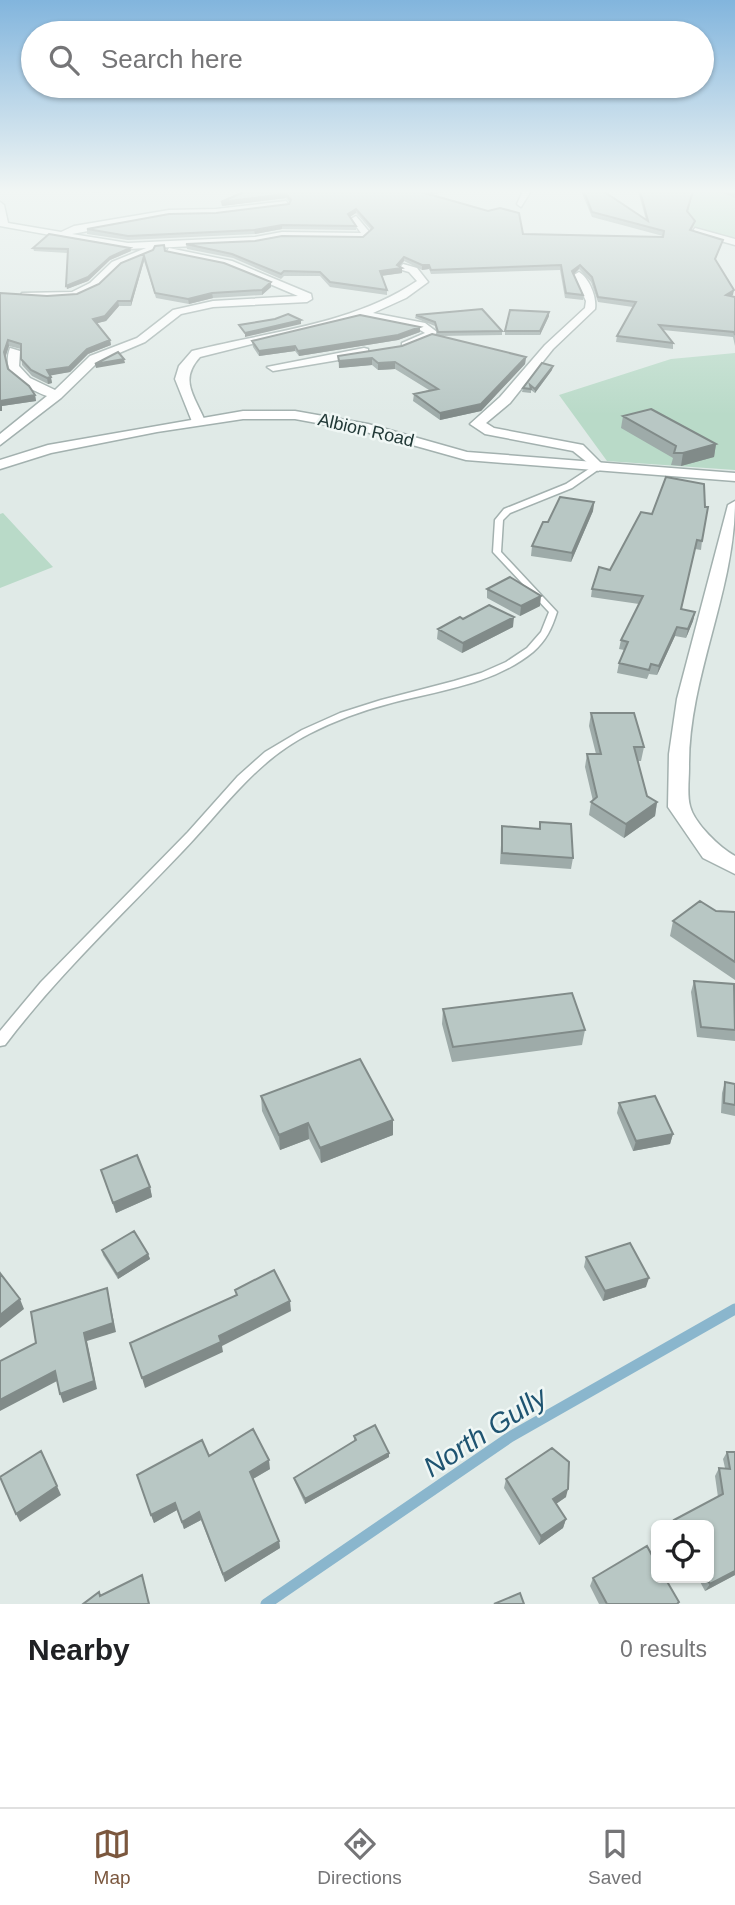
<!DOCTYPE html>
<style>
:root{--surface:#fff;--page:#f2f2f2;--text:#202124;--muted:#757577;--line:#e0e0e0;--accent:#7b573e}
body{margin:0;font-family:Arial,sans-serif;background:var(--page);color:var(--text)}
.controls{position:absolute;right:21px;bottom:21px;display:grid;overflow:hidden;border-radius:10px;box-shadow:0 2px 5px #0004}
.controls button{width:63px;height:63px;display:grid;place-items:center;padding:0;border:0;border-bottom:2px solid var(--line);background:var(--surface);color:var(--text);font:35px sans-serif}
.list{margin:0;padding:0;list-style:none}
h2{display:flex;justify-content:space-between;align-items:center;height:91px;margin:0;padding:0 28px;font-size:30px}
h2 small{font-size:23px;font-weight:400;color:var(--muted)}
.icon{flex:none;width:38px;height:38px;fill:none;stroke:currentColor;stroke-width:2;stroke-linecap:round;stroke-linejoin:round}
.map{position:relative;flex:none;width:735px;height:1604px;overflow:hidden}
.search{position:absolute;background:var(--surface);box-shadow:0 2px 5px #0004;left:21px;right:21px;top:21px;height:77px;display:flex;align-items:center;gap:18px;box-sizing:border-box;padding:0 24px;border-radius:38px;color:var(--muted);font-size:26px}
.sheet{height:203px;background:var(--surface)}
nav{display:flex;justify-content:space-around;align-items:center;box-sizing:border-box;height:98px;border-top:2px solid var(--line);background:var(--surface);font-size:19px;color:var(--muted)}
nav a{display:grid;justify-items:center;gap:4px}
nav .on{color:var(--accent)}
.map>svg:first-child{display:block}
.green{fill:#b9dac8}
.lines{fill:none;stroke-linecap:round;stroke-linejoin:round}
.stream{stroke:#8ab6cd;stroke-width:11}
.service-casing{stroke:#a3b1af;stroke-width:3}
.minor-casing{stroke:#a3b1af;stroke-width:3}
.tertiary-casing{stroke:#a3b1af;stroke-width:3}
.service{fill:#fff;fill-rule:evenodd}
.minor{fill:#fff;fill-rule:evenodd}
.tertiary{fill:#fff;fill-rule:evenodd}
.wall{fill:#9eaba9}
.shaded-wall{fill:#818b89}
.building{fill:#b8c7c4;stroke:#818b89;stroke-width:2}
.labels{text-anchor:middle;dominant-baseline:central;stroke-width:5;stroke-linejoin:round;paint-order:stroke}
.far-street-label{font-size:18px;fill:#223937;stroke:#f0f7f5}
.near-water-label{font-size:28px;font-style:italic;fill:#1f5471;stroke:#f0f7f5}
</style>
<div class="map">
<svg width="735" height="1604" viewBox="0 0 735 1604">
<rect width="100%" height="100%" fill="#e0eae7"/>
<!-- green -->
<path class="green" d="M668,191H735V239L693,227Z
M735,353V470L607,461L559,395L671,359Z
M3,513L53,567L0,588V514Z"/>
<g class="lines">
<!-- stream -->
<path class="stream" d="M266,1604L510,1437L735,1309"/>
<!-- service casing -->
<g class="service-casing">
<path id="service" d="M595,465L602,467L572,488L510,513L503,520L501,552L557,612C552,628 546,641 533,652C493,685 436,691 388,704C361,711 334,721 309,734C254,762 223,810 181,853C121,916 58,975 5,1045L0,1046V1031L41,982L188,832L238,776L265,752L302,730L340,713L381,700L454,681L481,673L506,662L527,648L541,632L549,612L493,552L495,520L504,509L566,484Z"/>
</g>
<!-- minor casing -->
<g class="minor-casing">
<path id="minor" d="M523,191H531L521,207L517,204Z
M286,201L289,206L216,215L169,216L72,234L128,243L255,237L282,232L361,233L351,219L356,216L371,234L363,239L282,238L255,243L153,248V252L120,266L98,287L78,297L26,298L21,295L22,293L72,292L90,283L112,262L146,248L128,249L0,226V202L4,205L8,223L61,232L74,226L169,210L216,209Z
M695,228L735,239V245L692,233Z
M169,248L232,261L311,294L312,299L307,302L213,307L181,314L145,342L98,362L61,398L0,445V434L47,396C25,387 0,376 10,348L20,351L19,366L30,378L55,390L90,356L137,338L173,310L213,301L298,296L225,265L166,253Z
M403,264L417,268L428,282L406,298L373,313L425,323L437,332L431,340L402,347V343L425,333L417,328L360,317L200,357C179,380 194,395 205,421L193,424L175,379L179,366L192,351C267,332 352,325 417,281L409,272L399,269Z
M579,272C589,278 597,297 595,309L553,349L510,403L486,423L494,428L583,445L605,467L598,471L573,451L485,434L470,424L500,397L545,345L585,308L586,301L574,275Z
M364,348L368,349V355L273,371L267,367Z
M735,501C735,592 688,677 689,768C689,779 687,795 690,806C694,823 720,848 735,856V874L703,858L668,807L669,754L677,699L728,505Z"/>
</g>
<!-- tertiary casing -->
<g class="tertiary-casing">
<path id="tertiary" d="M243,411H295L368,424L467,452L735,473V481L466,460L366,432L295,419H243L157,432L51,453L0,469V460L48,445Z"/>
</g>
<!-- service -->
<use href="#service" class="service"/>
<!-- minor -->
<use href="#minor" class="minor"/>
<!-- tertiary -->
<use href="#tertiary" class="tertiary"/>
</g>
<!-- wall -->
<path class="wall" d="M246,191L442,192L432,195L523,234L663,237V236L592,217L581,191H603L646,220L638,191H693L688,212L695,221L692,230L723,240L715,260L733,295L731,296L735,297V346L733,337L663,330L673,343V349L616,342L617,336L633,307L598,302L591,282L579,269L574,274L583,295V300L565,298L560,270L431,274L429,269L422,270L404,261L399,266L402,268V273L381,276L387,290V295L330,287L320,276H284L281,279L233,258L187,249L186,244L363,237L371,230L356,213L350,217L356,226V230L282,229L255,234L128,240L87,234V229L289,204L290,203L286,198L222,206Z
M712,191H735V198L719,191Z
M33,248H130L131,251L110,260L88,281L67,289L68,253L34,251Z
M153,250L165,251L271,287L262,295L213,298L189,304L156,298L144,261L131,306H119L106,321L97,323L110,340L111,345L88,354L70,372L50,375L52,383L48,384L32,376L22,365L21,349L9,346L5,358L8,369L35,395L36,401L2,406V411H0V293L47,296L77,294L99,284Z
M416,315L502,331V335L439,336L526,357L525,364L481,411L440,420L413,401L414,394L429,390L395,369L378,370L372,365L339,368L338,356L402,346L437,336L435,326L415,318Z
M549,316L540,335H505V331Z
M420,327V332L398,340L299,356L295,351L259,356L253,347L252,341Z
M552,370L535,393L531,390V393L522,392L523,388Z
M623,416L716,444L714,457L681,466L671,465L673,458L621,428Z
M594,502L593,511L571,562L531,556L532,546L548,522Z
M641,512L702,541L701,550L695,549L681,609L695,612L693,621L686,638L675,636L657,675L649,674L647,679L617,673L619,663L624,650L619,649L621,640L639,604L591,597L592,589L610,570Z
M487,589L540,606L520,616L487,598Z
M463,619L513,627L462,653L437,639L438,629Z
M591,713L644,747L641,761H638L647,796L657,802L655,816L624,838L589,815L591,802L593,801L585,767L587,754H596L589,726Z
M540,822L573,858L571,869L500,864L502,826L539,829Z
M716,911L735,912V980L670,936L673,921Z
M694,981L735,989V1041L697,1037L691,992Z
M443,1009L585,1030L582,1045L452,1062L442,1024Z
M725,1082L735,1084V1116L721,1113L722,1093Z
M261,1096L393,1120V1135L321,1163L309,1139L280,1150L262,1111Z
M619,1103L673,1134L670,1144L633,1151L617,1113Z
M101,1170L150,1187L152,1197L116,1213Z
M102,1250L148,1254L150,1259L118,1279L103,1255Z
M586,1257L646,1287L603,1301L584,1267Z
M354,1436L389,1457L305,1504L295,1482L294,1478L354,1442Z
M727,1452H735V1575L705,1591L698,1578H709V1525H671L674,1520L718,1497L715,1476L719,1468H725L723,1459Z
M209,1456L270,1469L253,1479L279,1541L280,1548L225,1582L201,1520L184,1529L177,1510L154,1523L137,1475Z
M506,1479L566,1497L556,1504L566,1519L563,1528L539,1545L504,1488Z
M593,1578L679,1604H599L590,1586Z"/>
<!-- shaded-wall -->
<path class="shaded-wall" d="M94,191H110L94,193Z
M433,191H442V192L425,197V193Z
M286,194V198L222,206L221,202Z
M356,209V213L348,218V214Z
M282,225V229L255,234L254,230Z
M130,248L131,251L110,260L88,281L67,289L66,286L110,257Z
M144,256V261L131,306V301Z
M404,257V261L397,269L402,268V273L380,276V271L397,265Z
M422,265H429V269L422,270Z
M580,265L579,269L572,276V271Z
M271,282V287L262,295V290Z
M734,290L733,295L725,299L726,295Z
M212,293L213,298L189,304L188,299Z
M118,301L119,306L106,321L94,324L93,319Z
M549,312V316L540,335V331Z
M301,320V324L245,337V333Z
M420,327V332L398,340L299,356L298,351Z
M8,340L9,346L5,358L4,352Z
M110,340L111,345L88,354L70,372L48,376L47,370L87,349Z
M295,346V351L259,356V351Z
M526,357L525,364L481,411L440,420V413Z
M372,358V365L339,368V361Z
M124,359L125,363L96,368L95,364Z
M395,362V369L378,370V363Z
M553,366L552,370L535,393V389Z
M51,377L52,383L48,384L47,378Z
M35,395L36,401L2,406V411H0V401Z
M716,444L714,457L681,466L683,453Z
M594,502L593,511L571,562L572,553Z
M541,596L540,606L520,616L521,606Z
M695,612L693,621L686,638L688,629Z
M514,617L513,627L462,653L463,643Z
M677,627L675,636L657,675L659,666Z
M657,802L655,816L624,838L626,824Z
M393,1120V1135L321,1163L320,1148Z
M308,1123L309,1139L280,1150L279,1135Z
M673,1134L670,1144L633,1151L636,1141Z
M150,1187L152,1197L116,1213L113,1203Z
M148,1254L150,1259L118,1279L117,1274Z
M649,1278L646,1287L603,1301L605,1291Z
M107,1288L116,1332L87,1341L97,1389L63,1403L60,1394L84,1333Z
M20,1299L24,1309L0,1328V1315Z
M290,1301L291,1311L222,1346L223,1352L145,1388L142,1378L219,1336Z
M55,1371L59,1380L0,1411V1400Z
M389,1453V1457L305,1504V1499Z
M269,1460L270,1469L251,1480L250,1472Z
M57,1486L61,1495L20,1522L16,1514Z
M568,1489L566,1497L550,1508L553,1499Z
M175,1503L177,1510L154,1523L151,1515Z
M199,1512L201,1520L184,1529L182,1522Z
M566,1519L563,1528L539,1545L541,1536Z
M279,1541L280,1548L225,1582L223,1574Z
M735,1571V1575L705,1591L710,1584Z"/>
<!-- building -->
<path class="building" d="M246,191H433L425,193L488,211L500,208L519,213L523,234L663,237L664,231L592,212L584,191H603L648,221L640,191H693L687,211L695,221L690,230L723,240L715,259L734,290L726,295L735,297V335L734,332L659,325L673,343L617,336L636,302L598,297L592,277L580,265L572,271L583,295L566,293L561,265L431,270L429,265H422L404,257L397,265L402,268L380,271L387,290L330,282L320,272L284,271L281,274L232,254L186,244L255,241L282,236L363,237L373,228L356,209L348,214L356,226L282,225L254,230L128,236L87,229L169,214L216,213L289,204L291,200L286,194L221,202Z
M49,234L130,248L110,257L88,277L66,286L68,249L33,248Z
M164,245L165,251L224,263L271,282L262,290L212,293L188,299L155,293L144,256L131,301H118L105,316L93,319L110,340L87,349L69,367L47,370L51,377L47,378L31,370L21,359V344L8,340L4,352L8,369L29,386L35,395L0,401V293L47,296L77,294L99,284L121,263L153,250L155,246Z
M482,309L502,331L438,332L435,322L416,315Z
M510,310L549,312L540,331H505Z
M288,314L301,320L245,333L239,325L275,319Z
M360,315L420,327L398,335L298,351L295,346L259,351L252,341Z
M432,334L526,357L481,404L440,413L414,394L438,389L395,362L378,363L372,358L339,361L338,356L402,346Z
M118,352L124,359L95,364Z
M542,363L553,366L535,389L530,385L531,389L523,388Z
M651,409L716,444L683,453H674L676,446L623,416Z
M666,477L704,484L705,507H708L702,541L697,540L681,609L695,612L688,629L677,627L659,666L651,664L649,670L619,663L628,642L621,640L643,596L592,589L599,567L610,570L641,512L652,514Z
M560,497L594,502L572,553L532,546L543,522H548Z
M510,577L541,596L521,606L487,589Z
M489,605L514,617L463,643L438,629L460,617L463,619Z
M591,713H634L644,747H634L647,796L657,802L626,824L591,802L597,797L587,754H601Z
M540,822L571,824L573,858L502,853V826L540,829Z
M700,901L716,911L735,912V962L673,921Z
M694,981L734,984L735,1030L701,1027Z
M572,993L585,1030L453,1047L443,1009Z
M360,1059L393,1120L320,1148L308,1123L279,1135L261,1096Z
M725,1082L735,1084V1105L724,1103Z
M655,1096L673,1134L636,1141L619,1103Z
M137,1155L150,1187L113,1203L101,1170Z
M134,1231L148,1254L117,1274L102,1250Z
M630,1243L649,1278L605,1291L586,1257Z
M274,1270L290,1301L219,1336L221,1342L142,1378L130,1343L237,1295L235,1290Z
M0,1273L20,1299L0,1315Z
M107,1288L113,1323L84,1333L94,1381L60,1394L55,1371L0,1400V1361L36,1343L31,1312Z
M375,1425L389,1453L305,1499L294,1478L356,1440L354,1436Z
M253,1429L269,1460L250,1472L279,1541L223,1574L199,1512L182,1522L175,1503L151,1515L137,1475L202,1440L209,1456Z
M552,1448L569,1462L568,1489L553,1499L566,1519L541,1536L506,1479Z
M41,1451L57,1486L16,1514L0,1477Z
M727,1452H735V1571L710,1584L706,1578H709V1525H677L674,1520L723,1494L719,1468L730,1469Z
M647,1546L656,1563V1578H665L679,1602L677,1604H607L593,1578Z
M142,1575L149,1604H83L99,1592L100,1596Z
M520,1593L524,1604H494Z"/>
<!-- sky -->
<linearGradient id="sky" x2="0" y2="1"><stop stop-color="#82b5dd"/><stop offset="0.46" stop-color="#f1f6f4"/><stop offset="1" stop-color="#f1f6f4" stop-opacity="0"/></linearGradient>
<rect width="735" height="415" fill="url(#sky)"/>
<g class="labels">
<!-- far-street labels -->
<g class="far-street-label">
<text transform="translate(366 430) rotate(13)">Albion Road</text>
</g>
<!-- near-water labels -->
<g class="near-water-label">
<text transform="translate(485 1432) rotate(-33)">North Gully</text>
</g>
</g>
</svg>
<div class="controls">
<button><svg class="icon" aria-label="locate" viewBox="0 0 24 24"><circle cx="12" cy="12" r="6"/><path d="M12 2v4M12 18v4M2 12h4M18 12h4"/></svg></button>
</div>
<div class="search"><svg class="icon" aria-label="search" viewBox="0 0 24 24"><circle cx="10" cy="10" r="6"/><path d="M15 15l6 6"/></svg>Search here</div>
</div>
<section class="sheet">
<h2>Nearby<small>0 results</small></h2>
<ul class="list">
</ul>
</section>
<nav>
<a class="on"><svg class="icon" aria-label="map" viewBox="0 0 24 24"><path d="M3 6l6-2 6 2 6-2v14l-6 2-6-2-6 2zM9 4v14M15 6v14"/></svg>Map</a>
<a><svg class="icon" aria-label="directions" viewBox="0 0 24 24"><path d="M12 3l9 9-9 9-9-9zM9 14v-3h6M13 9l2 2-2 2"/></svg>Directions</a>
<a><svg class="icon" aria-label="saved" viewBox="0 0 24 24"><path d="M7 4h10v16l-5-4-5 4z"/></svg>Saved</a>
</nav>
